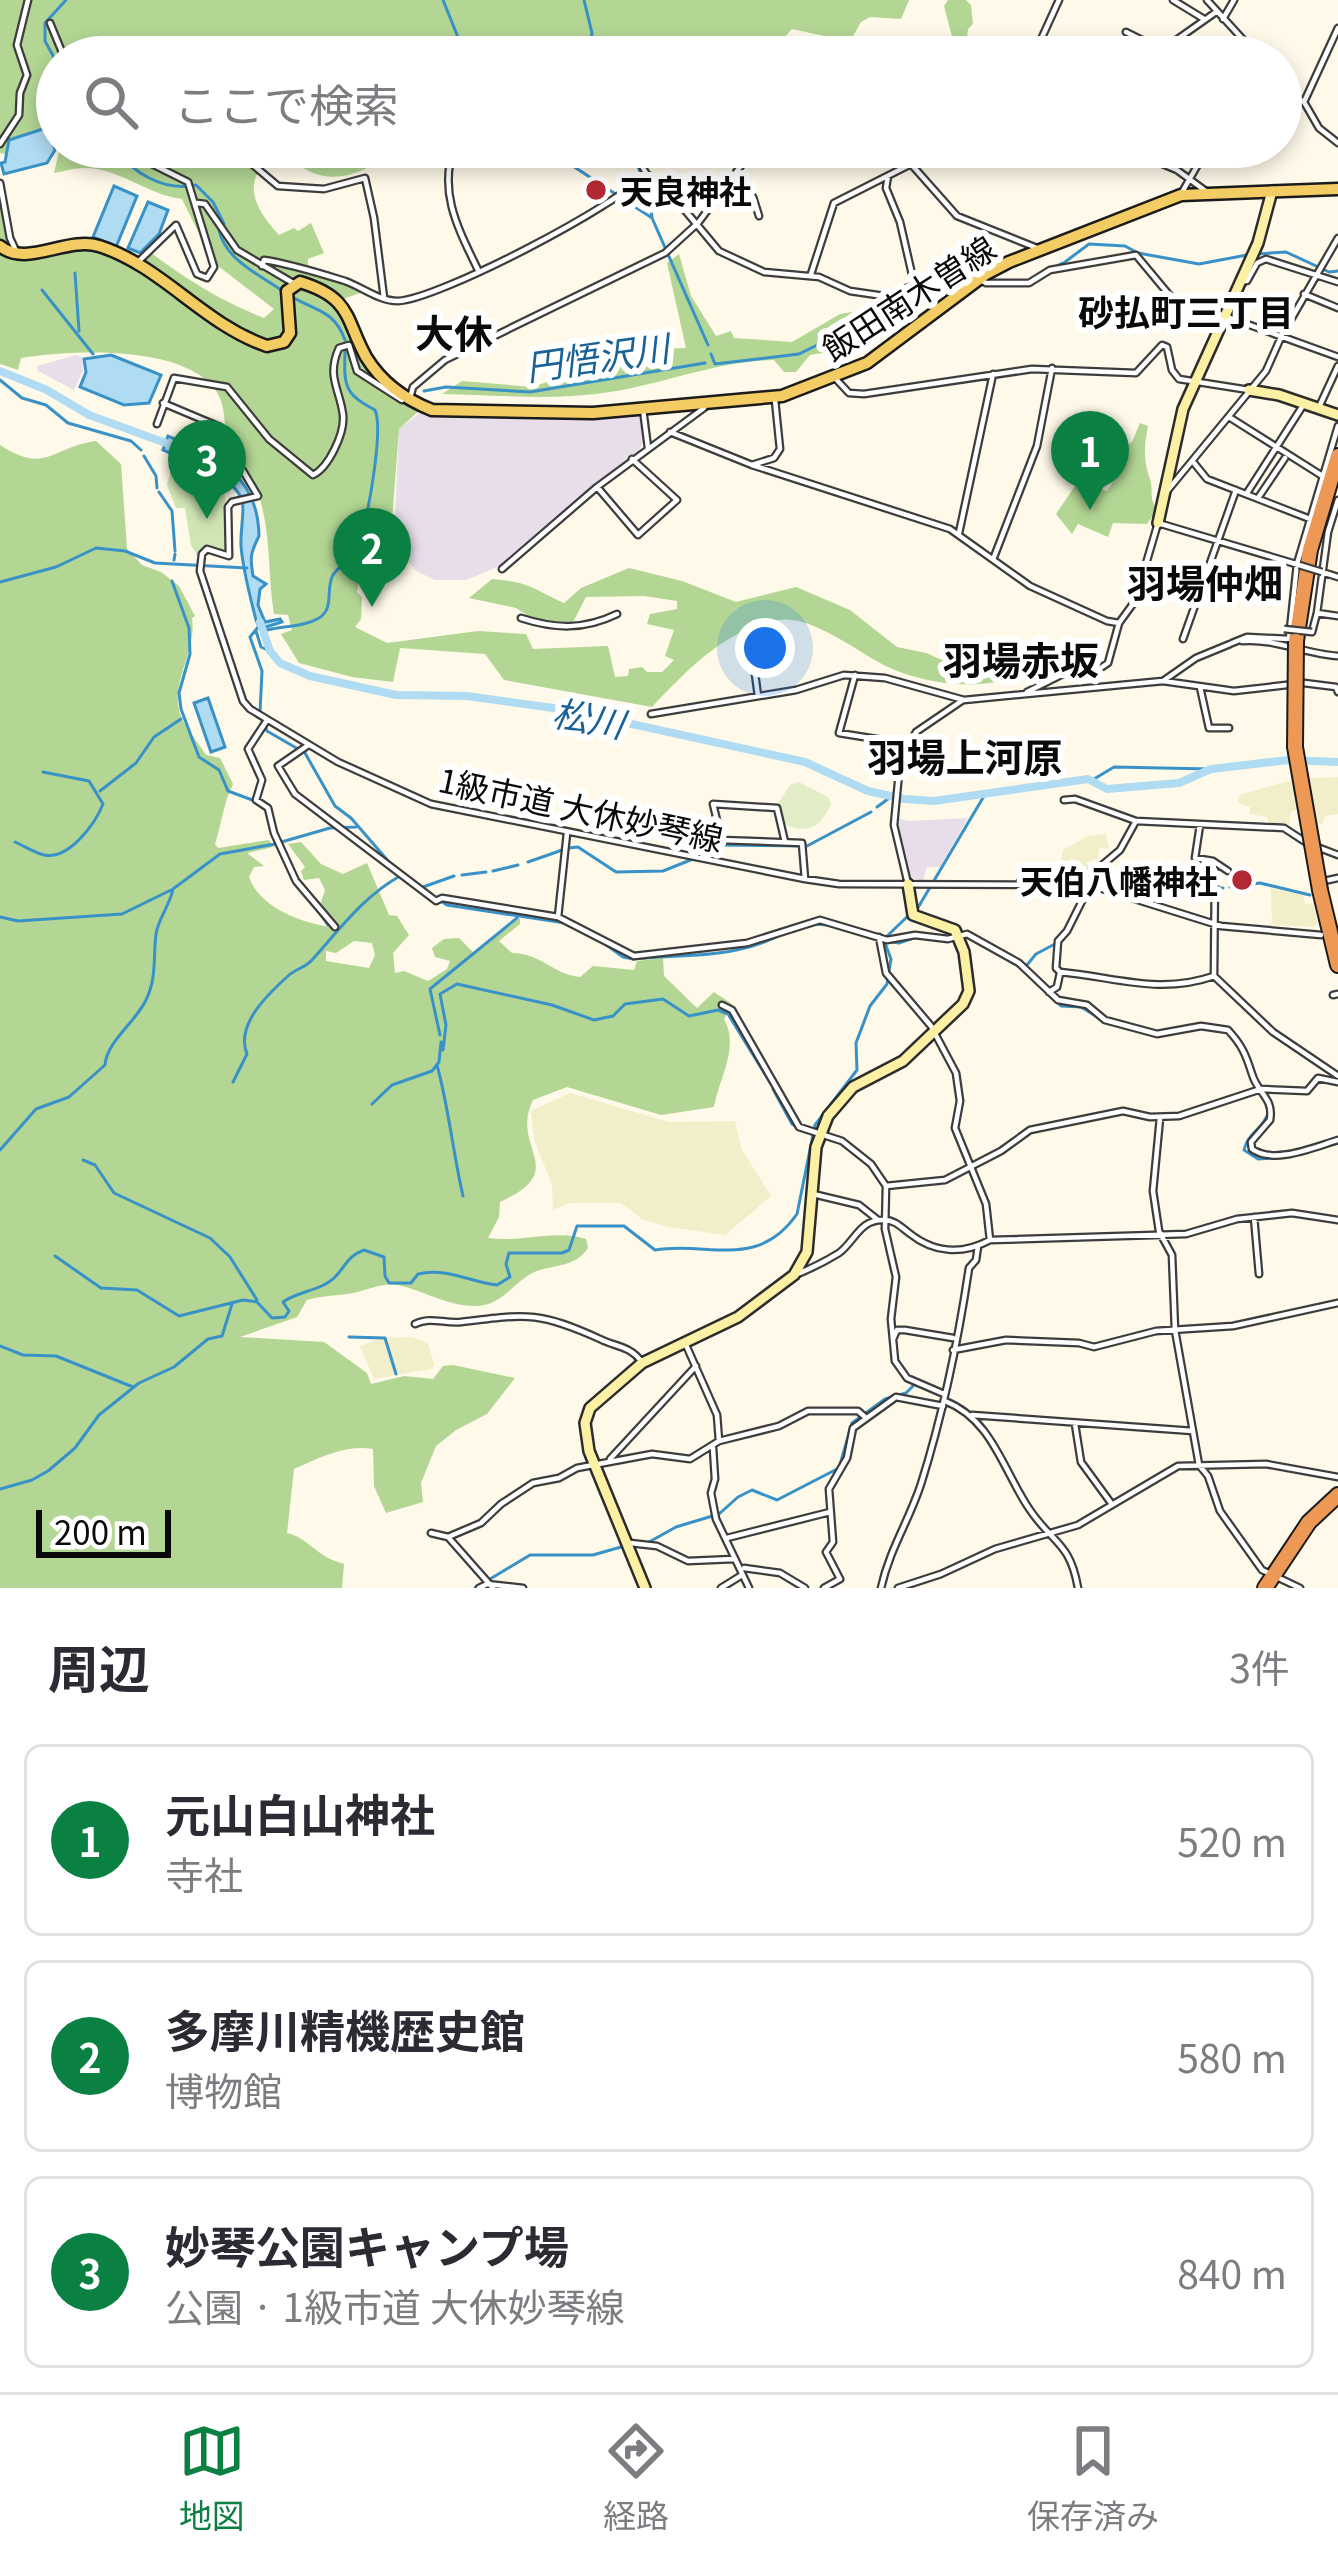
<!DOCTYPE html>
<html lang="ja">
<meta charset="utf-8">
<style>
:root{--surface:#fff;--page:#f2f2f3;--text:#2b2b33;--muted:#7c7c81;--line:#e1e1e2;--accent:#0b8043}
body{margin:0;font-family:Georgia,"Noto Sans JP",serif;background:var(--page);color:var(--text)}
.scale{position:absolute;left:36px;bottom:30px;width:135px;box-sizing:border-box;padding-left:12px;border:6px solid #0a0a0a;border-top:0;font-size:33px;line-height:42px;white-space:nowrap;color:#0a0a0a;-webkit-text-stroke:9px #fff;paint-order:stroke}
.you{position:absolute;left:765px;top:648px;width:42px;height:42px;margin:-30px;border:9px solid #fff;border-radius:50%;background:#1a73e8;box-shadow:0 0 0 18px #1a73e833}
.badge{display:grid;place-items:center;width:78px;height:78px;border-radius:50%;background:var(--accent);color:#fff;font-size:39px;font-weight:700}
.pin{position:absolute;translate:-50% -99px;filter:drop-shadow(0 3px 6px #0008)}
.pin::after{content:'';position:absolute;top:63px;width:42px;height:36px;background:inherit;clip-path:polygon(0 0,100% 0,50% 100%)}
.list{margin:0;padding:0;list-style:none}
h2{display:flex;justify-content:space-between;align-items:center;height:156px;margin:0;padding:0 48px;font-size:51px}
h2 small{font-size:39px;font-weight:400;color:var(--muted)}
.list li{display:grid;grid-template-columns:78px 1fr auto;gap:36px;align-items:center;box-sizing:border-box;height:192px;margin:0 24px 24px;padding:0 24px;border:3px solid var(--line);border-radius:18px}
.list b{display:block;font-size:45px;white-space:nowrap}
.list p{margin:0;font-size:39px;white-space:nowrap;color:var(--muted)}
.list em{font-size:39px;font-style:normal;color:var(--muted)}
.icon{flex:none;width:66px;height:66px;fill:none;stroke:currentColor;stroke-width:2;stroke-linecap:round;stroke-linejoin:round}
.map{position:relative;flex:none;width:1338px;height:1588px;overflow:hidden}
.search{position:absolute;background:var(--surface);box-shadow:0 6px 18px #0003;left:36px;right:36px;top:36px;height:132px;display:flex;align-items:center;gap:30px;box-sizing:border-box;padding:0 42px;border-radius:66px;color:var(--muted);font-size:45px}
.sheet{height:804px;background:var(--surface)}
nav{display:flex;justify-content:space-around;align-items:center;box-sizing:border-box;height:168px;border-top:3px solid var(--line);background:var(--surface);font-size:33px;color:var(--muted)}
nav a{display:grid;justify-items:center;gap:6px}
nav .on{color:var(--accent)}
.map>svg:first-child{display:block}
.industrial{fill:#e8dee9}
.farmland{fill:#f2eeca}
.green{fill:#cfe6b4}
.forest{fill:#b3d694;fill-rule:evenodd}
.pitch{fill:#e1edc6}
.water{fill:#afdbf3;stroke:#3992c7;stroke-width:3}
.lines{fill:none;stroke-linecap:round;stroke-linejoin:round}
.stream{stroke:#3992c7;stroke-width:3}
.river{stroke:#afdbf3;stroke-width:8}
.street-casing{stroke:#3d3d3d;stroke-width:9}
.secondary-casing{stroke:#2c2c2c;stroke-width:14}
.primary-casing{stroke:#1b1b1b;stroke-width:15}
.highway-casing{stroke:#1b1b1b;stroke-width:18}
.street{stroke:#fff;stroke-width:4.5}
.secondary{stroke:#fcf0a5;stroke-width:9}
.primary{stroke:#f3cc63;stroke-width:10}
.highway{stroke:#ee9856;stroke-width:14}
.street-bridge-casing{stroke:#3d3d3d;stroke-width:9;stroke-linecap:butt}
.highway-bridge-casing{stroke:#1b1b1b;stroke-width:18;stroke-linecap:butt}
.street-bridge{stroke:#fff;stroke-width:4.5}
.highway-bridge{stroke:#ee9856;stroke-width:14}
.poi-dot{fill:#b32933;stroke:#fff;stroke-width:4.5}
.labels{text-anchor:middle;dominant-baseline:central;stroke-width:12;stroke-linejoin:round;paint-order:stroke}
.poi-label{font-size:33px;font-weight:bold;fill:#0a0a0a;stroke:#fff;text-anchor:start}
.street-label{font-size:33px;fill:#0a0a0a;stroke:#fff}
.neighbourhood-label{font-size:36px;font-weight:bold;fill:#0a0a0a;stroke:#fff}
.water-label{font-size:36px;font-style:italic;fill:#1a6295;stroke:#fff}
.quarter-label{font-size:39px;font-weight:bold;fill:#0a0a0a;stroke:#fff}
</style>
<div class="map">
<svg width="1338" height="1588" viewBox="0 0 1338 1588">
<rect width="100%" height="100%" fill="#fef9e8"/>
<!-- industrial -->
<path class="industrial" d="M76,355L82,357L83,371L74,390L38,371L37,366Z
M421,412L575,415L641,412L645,438L639,451L500,566L466,580H435L416,571L399,548L395,517L399,429Z
M898,818L909,821L968,818L940,867H927L923,881L911,877L902,856Z"/>
<!-- farmland -->
<path class="farmland" d="M1338,777V814L1325,816L1322,824L1316,823L1310,778Z
M1294,780L1298,809L1291,812L1289,826L1268,823V817L1250,814V807L1237,802L1241,794Z
M1106,834L1109,849L1100,847L1097,859L1087,862L1090,870L1059,873L1063,850L1088,836Z
M1271,888L1303,895L1305,904L1313,903L1318,923L1314,927L1272,925Z
M570,1093L669,1122L735,1121L741,1148L771,1196L725,1235L668,1227L642,1219L621,1203H569L553,1210L552,1184L534,1140L531,1111Z
M412,1337L428,1343L434,1365L431,1369L374,1379L360,1346L382,1338Z"/>
<!-- green -->
<path class="green" d="M181,464L217,480L224,491L232,550L229,556L207,549L200,560L191,545L185,508H176L167,485L171,470Z"/>
<!-- forest -->
<path class="forest" d="M0,0H909L901,19L870,17L861,22L853,36L843,40L792,29L766,57H57V141L49,127L6,154L0,153Z
M948,0H966L971,5L973,24L968,29L965,52L957,56L944,6Z
M60,147H401C371,168 337,190 302,167C292,161 288,155 277,151C240,180 252,205 279,235L294,228L298,231L311,223L324,253L308,259V265L368,290L346,298L336,308L398,401L422,408L399,429L389,560L360,573L357,592L362,597L361,619L355,627L387,643L478,631L526,634L533,649L608,646L615,677L628,676L629,669L642,667L647,672H662L674,660L665,656L674,630L647,624L650,614L677,609V601L644,596L586,597L573,622L535,620L516,608L469,598L492,579C530,582 531,588 564,603L581,588L629,568L682,581L736,602L796,587L850,610L897,647L926,653L972,673L1004,672L1049,660L1048,667C1033,678 1014,679 996,682C960,688 921,682 888,667C859,653 811,614 779,620C725,630 689,668 652,707L504,680L485,654L400,648L393,682L352,677L299,663L281,634L292,630L288,615L274,614C267,572 272,529 256,488C251,474 236,464 230,450C223,434 227,412 219,396C192,343 69,350 21,358L18,370L0,364V191L15,257L88,248L137,264L150,252C187,280 221,301 264,318L274,309L213,262L182,199C148,195 119,168 85,168C75,168 64,171 54,173Z
M679,254L691,296L716,336L731,331L734,338L792,342L840,314L874,308L882,300L942,280L941,289L889,333L861,337L828,352L810,355L796,372H784L774,360C717,361 666,383 610,392C555,401 497,395 442,394L462,381L532,387L593,367L619,364L635,350L686,348L667,263Z
M1140,423L1148,426C1144,447 1143,459 1150,479C1154,492 1148,497 1157,509L1147,524L1113,523L1108,537L1078,524L1072,534L1056,514L1077,483L1107,491L1115,479L1123,447L1132,442Z
M96,441L121,464L127,549L142,565L161,572L179,586L195,616L192,618C197,651 170,682 180,714C185,728 198,742 206,755L220,758L233,784C223,804 222,823 215,844L218,848L269,840L273,847L247,853L264,866L254,867L249,877C260,908 302,923 332,927L321,902L325,890L319,878L304,880L301,871L305,867L288,844L301,842L321,864L343,874L367,863L389,915L397,916L409,935L393,953L395,973L404,971L428,981L447,969L450,961L435,957L432,948L444,939L459,938L474,953L520,918V924L499,941L512,953C541,953 552,974 580,977L593,966L634,970L637,961L663,958L664,976L697,1008L714,992L732,1004L724,1019C740,1047 719,1078 714,1107L661,1115L567,1087L533,1100C509,1149 572,1169 500,1202L499,1217L488,1238C520,1243 556,1229 586,1239L588,1248C577,1265 559,1265 540,1270C517,1276 505,1305 477,1306C452,1307 429,1294 406,1287C385,1280 372,1289 353,1293C338,1296 323,1295 307,1300L297,1317L240,1337L324,1342L367,1373L371,1384L404,1376L433,1379L443,1366L453,1365L515,1378L487,1414L456,1430L436,1446L421,1483L423,1502L386,1513L374,1486L373,1449C345,1444 319,1458 294,1469L287,1533C309,1538 316,1557 344,1564L342,1588H0V445C46,475 52,447 96,441ZM354,941L372,943L375,955L369,968L326,961V951L336,953Z"/>
<!-- pitch -->
<path class="pitch" d="M799,782L828,797L831,804C822,826 806,836 783,823L778,804L790,785Z"/>
<!-- water -->
<path class="water" d="M49,127L55,150L47,163L4,174L1,163L5,162L9,140Z
M114,186L137,196L116,247L93,237Z
M148,202L168,210L159,234L140,253L128,248Z
M111,355L161,375L149,403L124,405L80,387L86,372L84,359Z
M168,436C217,458 258,474 259,536C250,554 250,557 253,576L266,584L260,589L258,605L265,622L280,619L282,622L260,629L256,620C250,596 243,571 241,546C240,534 245,508 242,500C232,473 187,461 163,450Z
M208,698L225,747L211,752L194,703Z"/>
<g class="lines">
<!-- stream -->
<path class="stream" d="M443,0L466,57
M584,0L592,33L589,57
M57,63L45,41V23L66,0
M112,147C133,172 162,192 196,185L213,202L224,224L219,230C225,259 258,274 281,290
M544,147L652,218L708,345
M635,157L641,175
M643,183L652,216
M1257,254L1286,252L1329,272L1338,271
M75,273L79,331
M1042,273L1065,262L1089,244L1125,246L1138,253L1199,264L1247,255
M988,280L1017,281
M42,290L93,354
M289,295C314,311 334,309 345,340
M711,354L715,364L799,354L964,273L976,274
M0,380L22,398L46,405L68,423L131,441L141,450
M424,391L446,387L530,392L705,363
M144,456L156,476L157,488
M159,492L172,511L175,551
M174,560L175,554
M172,581L189,628L190,654L179,693L181,709L199,757L219,770L228,791L255,801
M0,582L56,567L96,548L125,551L155,563L247,568
M259,626L250,637L262,671L260,712L267,731L305,753L335,806L351,818L389,862
M256,631L261,647L270,651
M263,631C280,626 304,627 319,618C335,608 325,589 333,575C340,564 352,560 358,547C367,525 384,429 375,410C344,394 344,386 345,351
M1094,779L1114,767L1211,769
M100,791L136,763L154,737L181,719
M877,807L892,796
M268,816L277,846
M1228,823L1282,825L1289,829
M1289,834L1300,842
M15,842C24,846 35,853 44,855C69,860 95,824 103,804L89,781L43,772
M278,843L330,828L356,827
M716,845L807,846L871,812
M279,850L294,881
M528,862L568,848L578,847L616,872L663,871L693,859
M493,871L518,865
M462,875L486,872
M1099,883L1129,872L1161,882
M423,887L454,876
M1230,887L1260,883L1310,895
M1198,888L1213,887
M1219,888H1223
M430,894L447,905L565,923
M317,909L328,925
M916,911L984,796
M0,917L18,921L122,914L171,890
M1075,921L1089,892
M810,924L830,925
M885,938L908,916
M885,941L899,943L916,937
M605,944L623,957L633,959C686,954 737,959 784,933
M984,946L1017,965L1061,1006L1081,1007L1109,1024
M1027,965L1036,954L1055,944
M440,1035L430,989L517,918
M443,1050L446,1025L440,994L457,984L552,1005L594,1020L613,1016L625,1004L663,999L689,1016L718,1010L728,1014L771,1084
M1247,1064L1253,1083
M437,1065C449,1109 453,1153 463,1196
M233,1082L247,1054C235,1025 268,994 288,976C295,969 305,968 312,960C339,930 364,896 400,876
M773,1089L792,1124L802,1130
M372,1104L392,1085L432,1071L439,1062L441,1042
M1269,1110C1265,1128 1248,1132 1244,1150L1258,1159L1284,1157
M1317,1149L1338,1143
M0,1150L36,1109L69,1097L105,1065C107,1041 135,1023 146,1000C157,977 153,958 156,934C158,919 170,905 173,889L220,854L275,844
M83,1160L95,1165L114,1193L210,1238L230,1257L257,1300
M55,1256L101,1288L137,1290L179,1316L243,1300L257,1302L272,1318L285,1317L289,1311L283,1302C298,1291 322,1291 336,1276C347,1264 348,1256 364,1250L384,1257L385,1276L389,1283H411L418,1274C446,1267 470,1282 497,1285L510,1277L506,1264L509,1253H562L569,1250L577,1226H624L655,1250C709,1241 757,1271 797,1214L815,1125L857,1070L856,1043L870,1006L887,984L891,959L885,943
M349,1337L385,1338L396,1374
M0,1346L23,1355L56,1356L133,1387
M0,1489L32,1480L48,1471L75,1448L99,1415L139,1383L174,1367L208,1339L222,1336L232,1304
M649,1542L676,1527L719,1514L738,1497L752,1490L777,1500L839,1468L852,1423L885,1399L906,1393L915,1384
M490,1579L530,1555H593L621,1547
M475,1588L482,1584"/>
<!-- river -->
<path class="river" d="M0,371L47,390L89,415L174,446
M260,622L270,651L280,663L310,676L396,695L467,696L568,710L805,762L868,791L904,799L934,801L1088,779L1107,789L1179,783L1211,769L1288,760L1338,762"/>
<!-- street casing -->
<g class="street-casing">
<path id="street" d="M1173,0L1204,19
M1207,0L1259,57
M1223,19L1234,0
M50,23L64,57
M1126,32L1162,50L1216,12
M1033,57L1059,0
M1281,90L1304,102L1319,128L1338,143
M1304,102L1338,28
M1281,104L1291,99
M0,144L19,115L20,93L27,75L17,45L28,0
M132,147L148,162L188,182L214,267L207,278L197,274L176,225L138,262
M454,147C438,194 459,230 479,272
M631,147L646,173L678,202L719,251L764,272L819,277L850,291L884,296L966,267L986,274
M1122,147L1177,170L1207,192
M246,159L278,186L324,189L365,178L374,218L384,298
M911,164L957,216L1037,248
M888,176L886,188L900,222L914,283
M0,183L10,238L17,253
M724,191L753,197L759,216
M1181,194L1208,147
M197,203L205,204L237,250L293,283
M262,266L264,260C291,264 319,273 345,281C362,287 379,301 398,301C437,300 622,204 646,173
M811,274L834,203L911,164L930,147
M979,279L986,283H1029L1050,270L1136,255L1176,303H1189L1338,357
M1241,281H1247L1257,263L1266,259L1338,282
M1304,294L1338,308
M835,378L849,393L864,394L1032,369L1136,373L1162,345L1167,347L1172,370L1179,379L1249,390
M410,398L413,387L445,360L665,253L698,223L746,159L760,155L782,163L797,162L810,159L827,147
M163,403L220,427L227,456L243,471L258,496L232,502L228,507L229,556L207,549L202,554L200,571L243,701L250,709L338,762L431,804L805,879L839,884L1090,885L1221,926L1321,935
M1320,405L1338,366
M643,409L648,448
M1229,417L1324,477
M157,424L174,378L227,387L269,439L313,475C328,468 345,434 343,415C340,389 326,377 339,348L349,345L357,371L402,400
M670,432L752,465L950,529L1030,586L1107,621L1119,623
M1194,463L1207,479L1310,519
M752,465L774,458L780,449L775,400
M598,488L638,535L677,500L632,459
M1168,490L1266,371L1282,335L1338,238
M1247,493L1302,407
M1258,498L1285,458
M1338,500L1328,532L1317,613L1338,616
M959,533L993,374
M994,557L1037,446L1052,368
M502,569L597,487L704,408
M1322,572L1338,577
M521,618C555,629 584,630 617,614
M1312,632L1317,613
M1183,639L1236,490
M1242,641C1274,638 1305,654 1338,656
M1232,643L1247,637L1289,639L1297,564L1338,426
M752,652L758,696
M855,675L839,733L907,744
M1163,681L1196,658L1230,644
M1200,687L1209,728H1229
M1027,692L1065,673L1099,669L1108,663L1119,623L1135,601L1158,523L1299,565
M651,714L796,690L844,675L885,678L964,700L1163,681L1234,691L1304,683L1336,687L1338,692
M267,720L248,749L262,780L256,800L268,808L274,833L296,881L335,927
M307,746L278,766L295,794L436,901L442,898L558,917L634,956L747,943L820,920L887,940L915,935L948,939L967,934L1019,963L1058,1000L1087,1005L1105,1020L1157,1034L1201,1026L1228,1030C1242,1045 1246,1055 1252,1074C1258,1094 1274,1098 1270,1120L1251,1142L1252,1149C1274,1165 1314,1147 1338,1140
M1064,800L1075,799L1136,821L1284,828L1307,843
M1200,825L1195,858L1213,861L1228,871
M722,841L713,804L777,808L785,842
M1317,847L1338,855
M693,856L720,840L802,843L805,879
M1215,870L1214,976L1273,1032L1338,1076
M1324,881L1338,878
M1020,882L1094,872L1120,850L1136,821
M908,884L894,825L900,762L916,732L963,700
M1089,887L1067,931L1058,941L1056,968L1060,972C1116,977 1159,995 1214,976
M558,917L567,833
M879,937L886,973L931,1026L956,1073L960,1101L955,1128L986,1204L990,1240
M1049,992L1057,987L1060,973
M1333,995L1338,994
M722,1005L732,1010L799,1127L842,1141L871,1164L886,1186L885,1229L896,1277L891,1319L895,1361L907,1378L944,1394
M1160,1118L1153,1191L1159,1231L1172,1255L1175,1330L1199,1465L1208,1476L1220,1511L1262,1570L1300,1588
M886,1186L945,1180L1001,1151L1030,1130L1123,1111L1150,1117L1179,1116L1261,1089L1307,1091L1318,1078L1338,1082
M813,1194L859,1205L878,1220
M1254,1217L1259,1274
M795,1275C810,1269 826,1261 839,1253C855,1241 860,1219 884,1220C895,1220 901,1227 909,1233C934,1253 962,1255 990,1240L1186,1234L1237,1219L1292,1213L1338,1220
M415,1324C430,1316 445,1324 461,1322C527,1314 538,1311 600,1339C616,1347 630,1346 641,1361
M893,1339L897,1330H905L953,1338
M686,1345L717,1415L719,1441
M953,1350L1006,1340L1079,1343L1094,1347L1156,1331L1233,1326L1338,1303
M945,1401C993,1420 1003,1471 1030,1510C1053,1544 1070,1542 1078,1588
M972,1415L1193,1431
M1075,1424L1081,1462L1111,1503
M713,1448L715,1479L711,1493L716,1519L749,1588
M610,1459L696,1366
M431,1533L448,1537L493,1588
M448,1537L481,1523L501,1504L533,1483L559,1478L577,1468L652,1454L690,1459L719,1441L779,1426L808,1411H858L865,1417
M727,1538L830,1512
M630,1543L657,1546L688,1561L734,1559
M744,1568L780,1573L805,1588
M479,1588L487,1584L523,1588
M721,1588L742,1575
M824,1588L840,1579L826,1552L833,1542L829,1489L847,1458L853,1428L896,1397L943,1406
M881,1588C890,1548 909,1521 921,1484C943,1414 958,1342 969,1268L976,1260L978,1246
M898,1588L941,1574L995,1549L1078,1525L1178,1466L1266,1464L1338,1477"/>
</g>
<!-- secondary casing -->
<g class="secondary-casing">
<path id="secondary" d="M1249,390L1279,395L1338,415
M1158,523L1183,409L1258,243L1272,191
M645,1588L589,1451L585,1423L590,1408L642,1363L738,1317L794,1275L807,1252L816,1147L828,1116L853,1087L903,1061L963,1004L969,991L964,952L955,930L913,915L908,884"/>
</g>
<!-- primary casing -->
<g class="primary-casing">
<path id="primary" d="M0,246C26,268 67,236 99,246C162,266 203,324 267,346L284,342L290,333L287,291L300,282C352,298 345,319 366,357C382,383 404,399 432,410L593,413L782,396L867,363L986,274L1009,262L1181,195L1338,189"/>
</g>
<!-- highway casing -->
<g class="highway-casing">
<path id="highway" d="M1296,641L1310,550L1338,456
M1320,890L1338,965
M1265,1588L1309,1522L1338,1495"/>
</g>
<!-- street -->
<use href="#street" class="street"/>
<!-- secondary -->
<use href="#secondary" class="secondary"/>
<!-- primary -->
<use href="#primary" class="primary"/>
<!-- highway -->
<use href="#highway" class="highway"/>
<!-- street-bridge casing -->
<g class="street-bridge-casing">
<path id="street-bridge" d="M1299,565L1322,572
M1284,629L1312,632"/>
</g>
<!-- highway-bridge casing -->
<g class="highway-bridge-casing">
<path id="highway-bridge" d="M1296,641L1295,747L1320,890"/>
</g>
<!-- street-bridge -->
<use href="#street-bridge" class="street-bridge"/>
<!-- highway-bridge -->
<use href="#highway-bridge" class="highway-bridge"/>
</g>
<!-- markers -->
<g class="poi-dot">
<circle cx="596" cy="190" r="12"/>
<circle cx="1242" cy="880" r="12"/>
</g>
<g class="labels">
<!-- poi labels -->
<g class="poi-label">
<text x="620" y="190">天良神社</text>
<text x="1218" y="880" text-anchor="end">天伯八幡神社</text>
</g>
<!-- street labels -->
<g class="street-label">
<text transform="translate(908 297) rotate(-33)">飯田南木曽線</text>
<text transform="translate(581 808) rotate(12)">1級市道 大休妙琴線</text>
</g>
<!-- neighbourhood labels -->
<g class="neighbourhood-label">
<text x="1186" y="310">砂払町三丁目</text>
</g>
<!-- water labels -->
<g class="water-label">
<text transform="translate(597 355) rotate(-8)">円悟沢川</text>
<text transform="translate(589 716) rotate(10)">松川</text>
</g>
<!-- quarter labels -->
<g class="quarter-label">
<text x="454" y="331">大休</text>
<text x="1205" y="581">羽場仲畑</text>
<text x="1021" y="658">羽場赤坂</text>
<text x="965" y="755">羽場上河原</text>
</g>
</g>
</svg>
<div class="scale">200 m</div>
<div class="you"></div>
<div class="pin badge" style="left:1090px;top:510px">1</div>
<div class="pin badge" style="left:372px;top:607px">2</div>
<div class="pin badge" style="left:207px;top:519px">3</div>
<div class="search"><svg class="icon" aria-label="search" viewBox="0 0 24 24"><circle cx="10" cy="10" r="6"/><path d="M15 15l6 6"/></svg>ここで検索</div>
</div>
<section class="sheet">
<h2>周辺<small>3件</small></h2>
<ul class="list">
<li><span class="badge">1</span><div><b>元山白山神社</b><p>寺社</p></div><em>520 m</em></li>
<li><span class="badge">2</span><div><b>多摩川精機歴史館</b><p>博物館</p></div><em>580 m</em></li>
<li><span class="badge">3</span><div><b>妙琴公園キャンプ場</b><p>公園 · 1級市道 大休妙琴線</p></div><em>840 m</em></li>
</ul>
</section>
<nav>
<a class="on"><svg class="icon" aria-label="map" viewBox="0 0 24 24"><path d="M3 6l6-2 6 2 6-2v14l-6 2-6-2-6 2zM9 4v14M15 6v14"/></svg>地図</a>
<a><svg class="icon" aria-label="directions" viewBox="0 0 24 24"><path d="M12 3l9 9-9 9-9-9zM9 14v-3h6M13 9l2 2-2 2"/></svg>経路</a>
<a><svg class="icon" aria-label="saved" viewBox="0 0 24 24"><path d="M7 4h10v16l-5-4-5 4z"/></svg>保存済み</a>
</nav>
